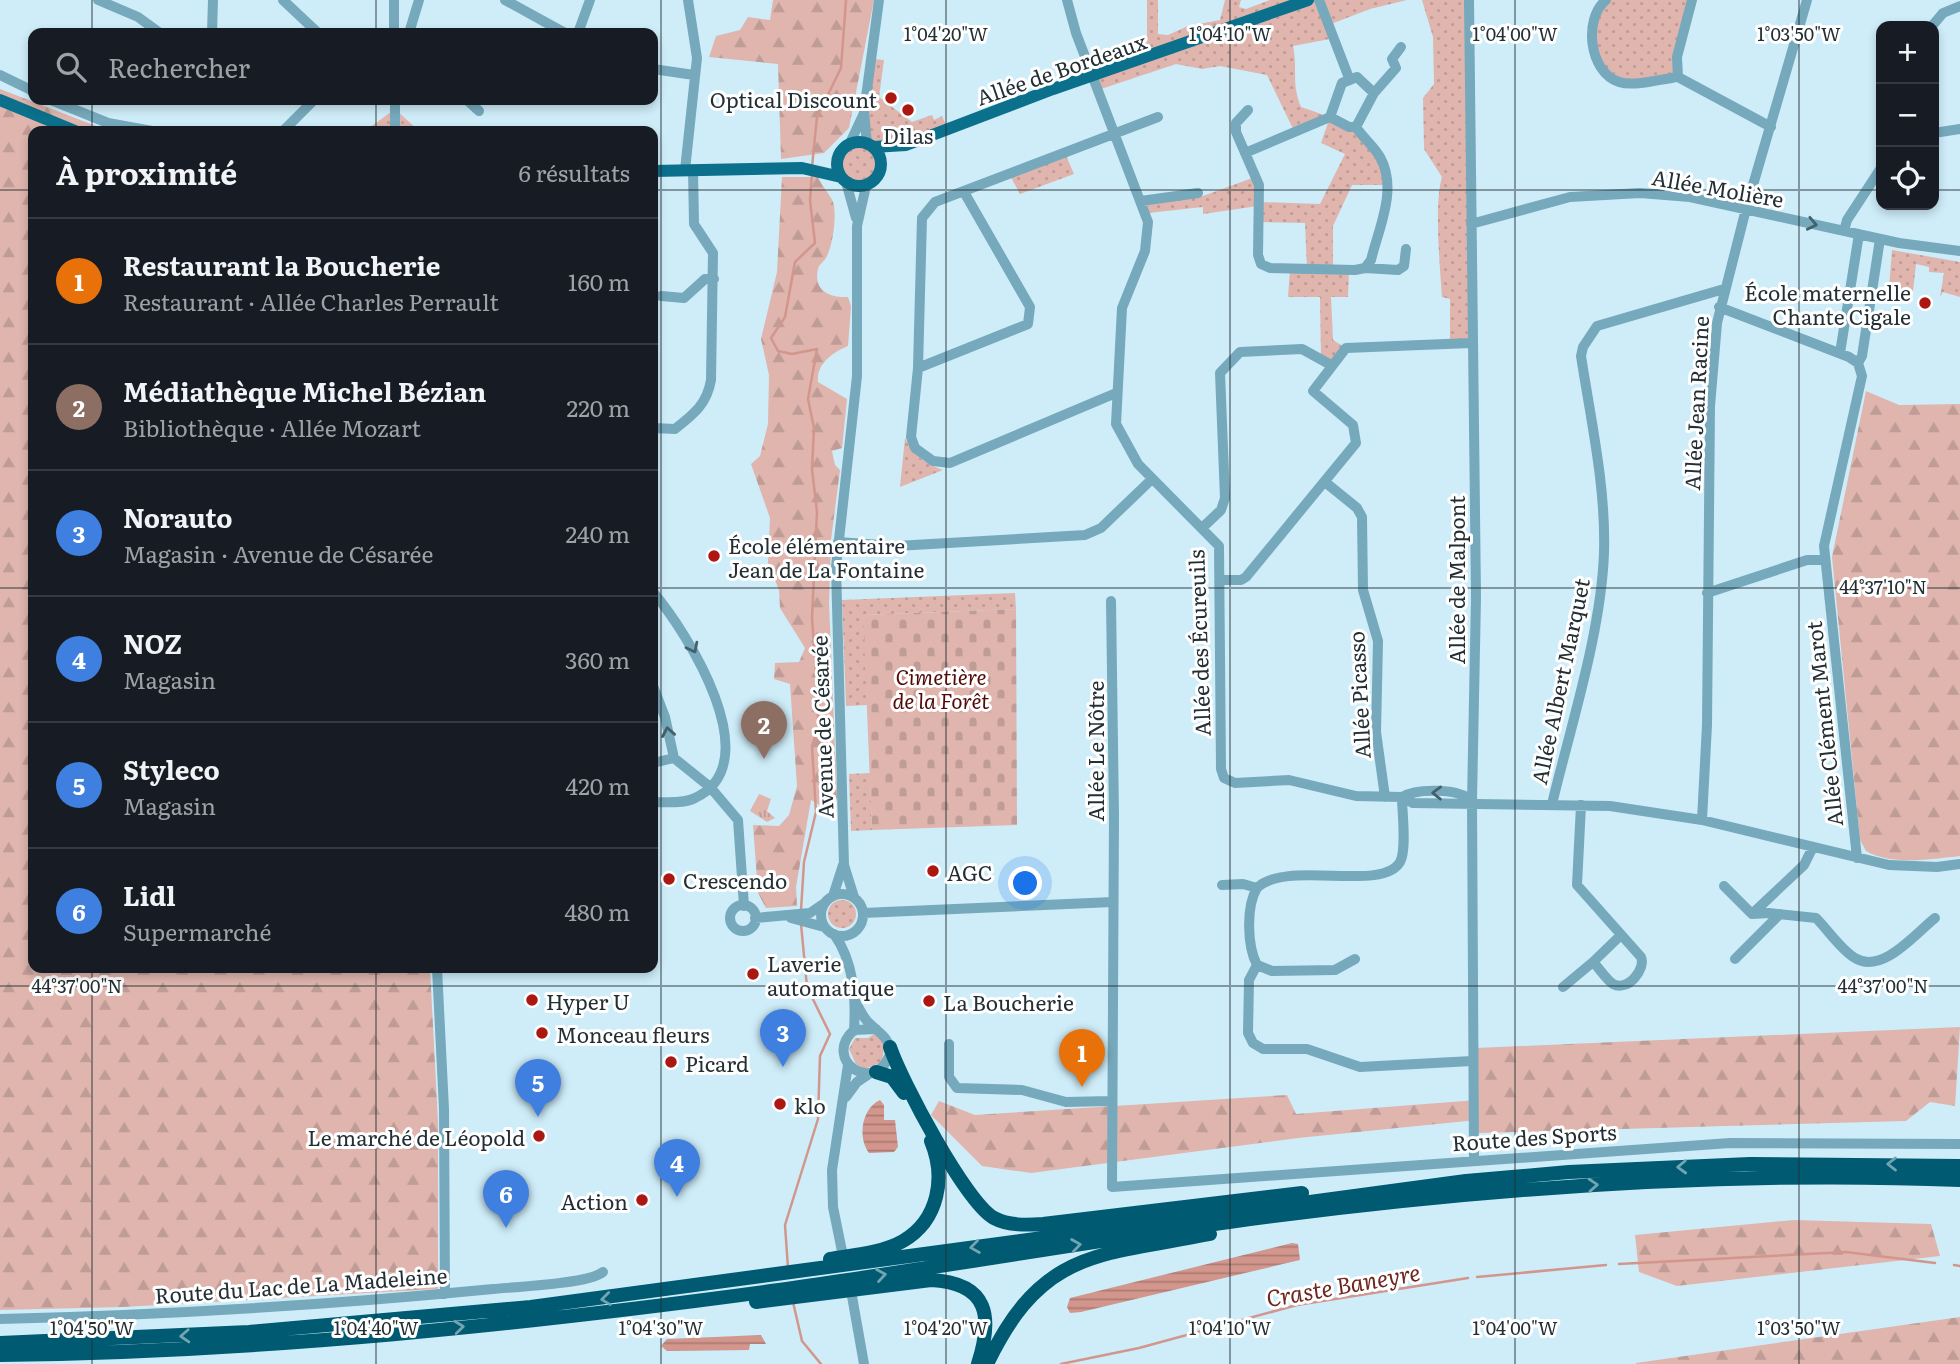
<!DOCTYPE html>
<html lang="fr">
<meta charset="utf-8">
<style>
:root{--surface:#171b24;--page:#242831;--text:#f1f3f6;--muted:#9ea1a6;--line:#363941;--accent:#d1908f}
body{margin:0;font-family:Literata,serif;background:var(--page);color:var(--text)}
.controls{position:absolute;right:21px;top:21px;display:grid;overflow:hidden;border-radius:14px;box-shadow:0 4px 10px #0003}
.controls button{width:63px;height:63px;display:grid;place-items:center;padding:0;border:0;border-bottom:2px solid var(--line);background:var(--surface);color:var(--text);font:35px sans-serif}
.you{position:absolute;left:1026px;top:884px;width:24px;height:24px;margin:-18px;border:5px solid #fff;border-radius:50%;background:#1a73e8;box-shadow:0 0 0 10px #1a73e833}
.badge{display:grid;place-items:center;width:46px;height:46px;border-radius:50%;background:var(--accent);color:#fff;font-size:23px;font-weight:700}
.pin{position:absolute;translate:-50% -58px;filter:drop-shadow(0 2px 4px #0008)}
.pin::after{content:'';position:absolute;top:37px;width:24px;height:21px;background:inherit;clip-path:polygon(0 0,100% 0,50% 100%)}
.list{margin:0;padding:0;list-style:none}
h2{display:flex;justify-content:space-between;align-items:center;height:91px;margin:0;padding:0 28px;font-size:30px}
h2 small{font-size:23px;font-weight:400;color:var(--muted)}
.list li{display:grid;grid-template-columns:46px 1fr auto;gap:21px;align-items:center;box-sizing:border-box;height:126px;padding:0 28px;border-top:2px solid var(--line)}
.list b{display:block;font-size:26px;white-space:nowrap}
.list p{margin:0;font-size:23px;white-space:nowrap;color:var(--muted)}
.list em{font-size:23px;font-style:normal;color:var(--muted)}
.icon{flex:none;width:38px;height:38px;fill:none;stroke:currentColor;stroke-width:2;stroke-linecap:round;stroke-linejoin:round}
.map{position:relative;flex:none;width:1960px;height:1364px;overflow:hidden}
.search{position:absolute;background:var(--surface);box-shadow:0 4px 10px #0003;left:28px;top:28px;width:630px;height:77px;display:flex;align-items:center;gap:18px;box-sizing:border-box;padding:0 24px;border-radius:14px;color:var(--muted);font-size:26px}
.panel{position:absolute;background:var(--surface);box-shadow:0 4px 10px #0003;left:28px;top:126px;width:630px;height:847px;border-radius:14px}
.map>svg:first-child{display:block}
.grass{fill:url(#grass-dots)}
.forest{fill:url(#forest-firs)}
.cemetery{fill:url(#cemetery-stones)}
.park{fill:url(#park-tufts)}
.water{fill:url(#water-rules)}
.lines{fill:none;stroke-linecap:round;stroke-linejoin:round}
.stream{stroke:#d3968c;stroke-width:2.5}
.minor{stroke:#76a9bc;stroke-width:10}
.major{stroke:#0b708b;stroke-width:12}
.highway{stroke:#005a71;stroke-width:14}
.oneway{stroke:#44606a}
.oneway2{stroke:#73a4b1}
.ticks{fill:none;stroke:#232f33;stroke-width:2;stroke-opacity:0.45}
.poi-dot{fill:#aa1811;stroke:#fff;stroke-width:2.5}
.labels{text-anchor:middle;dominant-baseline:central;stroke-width:6;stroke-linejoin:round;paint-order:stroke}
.street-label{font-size:21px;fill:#232f33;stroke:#fff}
.poi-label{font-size:21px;fill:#232f33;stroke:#fff;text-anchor:start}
.park-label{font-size:21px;font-style:italic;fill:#520906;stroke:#fff}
.water-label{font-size:23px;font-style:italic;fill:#6f261e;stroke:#fff}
.ticks-label{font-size:18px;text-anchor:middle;fill:#232f33;stroke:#fff;stroke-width:6;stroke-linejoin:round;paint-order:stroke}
</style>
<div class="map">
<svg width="1960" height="1364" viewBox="0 0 1960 1364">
<defs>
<pattern id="grass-dots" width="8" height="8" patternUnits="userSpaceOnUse" patternTransform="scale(1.75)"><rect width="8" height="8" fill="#dfb5ae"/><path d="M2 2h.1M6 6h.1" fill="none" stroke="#bf9c96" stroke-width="1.8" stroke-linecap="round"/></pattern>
<pattern id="forest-firs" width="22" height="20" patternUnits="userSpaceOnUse" patternTransform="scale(1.75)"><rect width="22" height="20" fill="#dfb5ae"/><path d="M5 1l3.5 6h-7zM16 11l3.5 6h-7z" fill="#bf9c96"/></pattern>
<pattern id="cemetery-stones" width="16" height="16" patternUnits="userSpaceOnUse" patternTransform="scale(1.75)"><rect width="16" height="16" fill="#dfb5ae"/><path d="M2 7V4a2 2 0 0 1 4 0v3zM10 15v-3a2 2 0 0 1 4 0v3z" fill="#bf9c96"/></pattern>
<pattern id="park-tufts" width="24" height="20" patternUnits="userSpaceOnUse" patternTransform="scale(1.75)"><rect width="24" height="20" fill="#dfb5ae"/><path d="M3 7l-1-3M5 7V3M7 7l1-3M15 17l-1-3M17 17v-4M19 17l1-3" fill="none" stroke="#bf9c96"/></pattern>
<pattern id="water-rules" width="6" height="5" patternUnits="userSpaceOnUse" patternTransform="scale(1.75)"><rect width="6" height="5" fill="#d3968c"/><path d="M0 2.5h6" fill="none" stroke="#ab7b73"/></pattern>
</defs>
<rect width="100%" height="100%" fill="#ceedf9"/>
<!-- grass -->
<path class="grass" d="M1147,0H1158V34L1168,35L1188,26L1220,20L1225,0H1241L1239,7L1246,9L1270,0H1407L1370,9L1331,24L1335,38L1293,46C1298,71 1291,82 1301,107C1329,116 1359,128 1377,153C1383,160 1385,175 1388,185H1352L1333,226V270H1349L1348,297H1331L1333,340L1346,348L1331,365L1321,359L1320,297H1288L1290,269H1307L1305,223L1258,222V206L1203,214V207L1148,213L1146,203L1203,196L1255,177L1259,202L1320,204L1345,154L1321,143L1330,117L1295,133L1267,75L1220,66L1202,69L1176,64L1098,90L1092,76L1117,68L1115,48L1137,47L1147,42Z
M1422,0H1469L1471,343L1450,344V299L1442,297C1440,268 1434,203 1442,177L1424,149L1423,98L1434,84L1433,37Z
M1606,0H1692L1678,77L1621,84L1596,57L1594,17Z
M874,59L884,60L879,97L912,122L932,115L934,120L942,116L946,125L889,144H877L870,138L868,113Z
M395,109L419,131H365Z
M841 165a18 18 0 1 1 36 0a18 18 0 1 1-36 0Z
M1065,153L1074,174L1020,194L1009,174Z
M1892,250L1960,262V297L1943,292L1940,297L1944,273L1929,272V267L1916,264L1913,291L1889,288Z
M905,438C915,456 924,463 943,470L900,487Z
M1015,593L1016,609L864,615L867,705L846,706L842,600Z
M870,773L872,830L851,831L849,774Z
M828 914a14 14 0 1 1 28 0a14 14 0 1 1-28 0Z
M874,1034L885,1042L882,1062L865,1069L856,1064L849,1049L855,1038H868Z"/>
<!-- forest -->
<path class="forest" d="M773,0H874L849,128L824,153L781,159L778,64L709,57L716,36L740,30L748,17L770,20Z
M0,89L109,131H33V968H430L438,1122V1289L123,1307L0,1310Z
M782,177H818C822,187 833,197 834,206C836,220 833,243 827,256C825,261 819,264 818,269C813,291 830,298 848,297L851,306L848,346C833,352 816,364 818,382L847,399L842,448L832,451L835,465L840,470L831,540L829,603L837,797L833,813L811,800L796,887L797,906L766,908L758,893L753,825L779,826L789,815L797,786L790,684L774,679L775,663L799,662L805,648L780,608L779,590L768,563L770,518L751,464L760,456L768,424L769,375L761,339L777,272Z
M1866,391L1899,405L1960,404V856C1932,859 1892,866 1866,851L1860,840L1832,557Z
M1960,1027L1955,1106L1930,1102L1906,1121L1479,1133L1477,1120L1298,1138L1031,1173L982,1166L931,1115L939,1101L975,1115L1287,1095L1296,1114L1477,1100L1476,1048Z
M1794,1220L1931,1224L1940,1256L1677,1286L1639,1272L1635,1235Z
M1960,1317V1364H1636V1363Z"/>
<!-- cemetery -->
<path class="cemetery" d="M1016,609L1017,825L872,830L863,615Z"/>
<!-- park -->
<path class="park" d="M759,794L771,799L767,811L775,818L767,822L750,811Z"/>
<!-- water -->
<path class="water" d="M880,1100L884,1105V1120H895L898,1147L894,1152L869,1153C857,1137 862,1108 880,1100Z
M1292,1243L1298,1244L1300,1260L1081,1312L1070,1313L1067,1307L1070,1298Z
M761,1335L766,1344H750L749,1350L667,1351L661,1346L667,1339Z"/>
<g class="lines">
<!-- stream -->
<path class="stream" d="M812,167L817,117L841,68L846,0
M801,910L804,862L816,812L812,746L818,728V700L812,618L817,512L812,469L814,428L808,399L817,349L792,354L778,351L771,338L785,317L795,262L815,243L810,200L812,174
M1619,1264L1846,1252L1935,1263
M1954,1265L1960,1266
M788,1268L785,1225L818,1119L820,1056L830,1034L807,987L801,924
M1477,1277L1606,1265
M793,1302L802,1341L821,1364
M1061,1364L1139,1348L1297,1305L1468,1278"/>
<!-- minor -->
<path class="minor" d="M98,0L138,17L160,33
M283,0L318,33
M394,0V33
M505,0L565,33
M1067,0L1076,33L1148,222L1145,251L1122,308L1116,424L1138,464L1219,546L1221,769L1224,778L1235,783L1289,780L1356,796L1402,797L1413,803L1610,806L1702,820L1889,865L1937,867L1960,864
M1319,0L1349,78
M1469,0L1476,597L1472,801L1474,1160
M1606,0C1583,19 1589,72 1619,82C1634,87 1661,79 1678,77
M1692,0L1677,57L1678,77L1771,127
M1932,26L1943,13L1960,6
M212,33L213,0
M409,33L419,0
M578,33L590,0
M653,69L694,75
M0,75L33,91
M1357,77L1374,93L1356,127H1349L1330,117L1342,83Z
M1374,93L1396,68L1392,59L1401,47
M51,100L108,123L152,131
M395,100V131
M467,100L479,111
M1248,110L1236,123V132L1259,185L1258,255L1261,264L1270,268L1355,270L1365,268L1371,260C1379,227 1398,189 1380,157C1374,146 1363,138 1356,127
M283,131L314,100
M1934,133L1960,129
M867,144L864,112L879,0
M849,145L864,113
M1245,153L1330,117
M685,170L697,58L688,0
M846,182L856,218
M1141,201L1198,193
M1471,224L1570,197L1640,193L1690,197L1899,243L1960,251
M1844,231L1847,220L1881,168
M1365,268L1398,270L1404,266L1406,249
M661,296L684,298L705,279H714
M1719,307L1849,357L1858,363L1862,376L1824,546L1857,858
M1840,353L1859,234
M1858,363L1862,356L1880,239
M918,368L1028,324L1030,307L964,192
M1116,393L950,463L933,461L915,448L911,437L918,368L922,218L935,202L1158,117
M653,428L675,429C694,414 707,404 711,380L713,253L694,224L693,170
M1325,482L1357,508L1362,517L1363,590L1378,641L1376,732L1385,797
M1202,528L1221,510L1225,498L1220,373L1240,352L1302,349L1331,365
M838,542L896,546L1085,535L1101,528L1151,480
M1220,580H1241L1246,577L1356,443L1353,425L1313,391L1346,348L1471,343
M653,592C687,632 770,763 695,798C684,804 666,802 653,802
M1707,593L1807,560H1825
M1111,601L1114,815L1112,1187L1730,1143L1960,1144
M653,686L665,717L674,758L710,787L738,820L744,906
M653,763L674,758
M1402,797C1402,812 1407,850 1400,862C1382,893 1286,859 1257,888C1246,906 1247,946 1257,965L1249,980L1248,1033L1253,1043L1263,1049H1307L1360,1067L1472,1061
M1402,797C1417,788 1459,788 1472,801
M1552,804C1571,725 1601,633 1604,553C1606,487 1591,421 1581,356L1583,347L1597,326L1724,289
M1581,805L1577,885L1641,957C1646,969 1628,992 1613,984C1606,979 1599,968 1593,962L1621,935
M1702,820L1707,725L1710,406L1717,323L1746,209L1807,0
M1222,885L1243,884L1257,888
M1724,886L1752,914L1804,865L1813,847
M821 915a21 21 0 1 1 42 0a21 21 0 1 1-42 0Z
M833,896L843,865
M854,897L844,865L836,567L857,376V226L866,186
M730 918a13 13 0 1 1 26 0a13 13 0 1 1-26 0Z
M863,913L1113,902
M1752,914L1769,913L1816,918C1828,930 1841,950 1855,958C1882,975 1916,933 1935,918
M755,918L810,913L823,904
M791,918L824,927
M834,934C854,962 856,998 854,1031
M1735,959L1780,914
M1257,965L1272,971L1335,970L1355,959
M437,968L444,1109L445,1294
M1563,987L1593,962
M855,1001C859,1008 862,1015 867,1021C878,1033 890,1036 890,1054C875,1096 821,1060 854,1030L876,1029
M949,1044V1077L957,1088L1022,1090L1066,1102L1111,1101
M846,1097L857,1082L869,1074
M844,1261L833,1207L832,1170L848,1065
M850,1285L864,1364
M0,1319C165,1315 329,1305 493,1289C515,1287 588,1284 603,1272"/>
<!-- major -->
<path class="major" d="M0,100L75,131
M837 164a22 22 0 1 1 44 0a22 22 0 1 1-44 0Z
M873,147L906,145L1053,89L1308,0
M653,171L802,168L841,177"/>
<!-- highway -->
<path class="highway" d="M890,1047C901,1080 966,1203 994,1218C1009,1226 1027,1225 1043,1224L1302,1193
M876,1072L892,1077L904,1093
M830,1259C853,1255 882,1253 903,1241C939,1220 946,1177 931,1141
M756,1302L931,1280C989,1283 993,1317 978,1364
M0,1343L249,1332L531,1307L1466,1181L1569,1172L1750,1164L1960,1166
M0,1355C261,1352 521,1325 779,1290C929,1269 1079,1243 1229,1222C1471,1189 1716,1170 1960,1180
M987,1364C1042,1249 1098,1256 1210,1234"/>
</g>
<!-- one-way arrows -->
<defs><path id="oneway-chevron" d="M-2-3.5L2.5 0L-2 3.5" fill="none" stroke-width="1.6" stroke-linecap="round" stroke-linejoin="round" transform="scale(1.75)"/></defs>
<g class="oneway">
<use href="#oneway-chevron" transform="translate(1812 224) rotate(12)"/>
<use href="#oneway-chevron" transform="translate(693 648) rotate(63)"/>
<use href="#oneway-chevron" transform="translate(668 732) rotate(-100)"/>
<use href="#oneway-chevron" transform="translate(1437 793) rotate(-179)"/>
</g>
<g class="oneway2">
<use href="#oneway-chevron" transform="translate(1892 1164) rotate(180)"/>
<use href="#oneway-chevron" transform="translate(1682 1167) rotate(178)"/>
<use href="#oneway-chevron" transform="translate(1593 1185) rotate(-4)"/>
<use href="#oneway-chevron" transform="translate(1076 1245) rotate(-8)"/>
<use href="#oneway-chevron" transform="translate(975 1247) rotate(172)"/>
<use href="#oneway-chevron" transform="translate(881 1275) rotate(-9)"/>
<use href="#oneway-chevron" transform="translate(606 1299) rotate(173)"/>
<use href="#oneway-chevron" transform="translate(459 1327) rotate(-6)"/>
<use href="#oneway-chevron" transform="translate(185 1336) rotate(177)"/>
</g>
<!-- ticks -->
<path class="ticks" d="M92,0V33M376,0V33M661,0V1364M946,0V1364M1230,0V1364M1515,0V1364M1799,0V1364M92,100V131M376,100V131M0,190H33M653,190H1881M1934,190H1960M0,588H33M653,588H1960M92,968V1364M376,968V1364M0,986H1960"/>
<!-- markers -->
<g class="poi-dot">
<circle cx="891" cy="98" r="7"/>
<circle cx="908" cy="110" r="7"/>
<circle cx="1925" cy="303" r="7"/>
<circle cx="714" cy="556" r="7"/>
<circle cx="933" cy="871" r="7"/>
<circle cx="669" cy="879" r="7"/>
<circle cx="753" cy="974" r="7"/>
<circle cx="532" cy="1000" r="7"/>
<circle cx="929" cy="1001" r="7"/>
<circle cx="542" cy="1033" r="7"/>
<circle cx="671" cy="1062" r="7"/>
<circle cx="780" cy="1104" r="7"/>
<circle cx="539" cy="1136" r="7"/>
<circle cx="642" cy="1200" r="7"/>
</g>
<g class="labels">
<!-- street labels -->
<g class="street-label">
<text transform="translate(1061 68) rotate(-19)">Allée de Bordeaux</text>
<text transform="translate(1718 187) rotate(10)">Allée Molière</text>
<text transform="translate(1695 403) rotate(-87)">Allée Jean Racine</text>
<text transform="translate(1455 580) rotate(-90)">Allée de Malpont</text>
<text transform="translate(1198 643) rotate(-92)">Allée des Écureuils</text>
<text transform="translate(1559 681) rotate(-78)">Allée Albert Marquet</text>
<text transform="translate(1358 695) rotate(-93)">Allée Picasso</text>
<text transform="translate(1823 724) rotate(-96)">Allée Clément Marot</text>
<text transform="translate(821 727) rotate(-92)">Avenue de Césarée</text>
<text transform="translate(1094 751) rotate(-90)">Allée Le Nôtre</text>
<text transform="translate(1534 1136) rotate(-4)">Route des Sports</text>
<text transform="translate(301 1284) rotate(-4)">Route du Lac de La Madeleine</text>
</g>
<!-- poi labels -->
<g class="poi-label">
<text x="877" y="98" text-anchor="end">Optical Discount</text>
<text x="908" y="134" text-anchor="middle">Dilas</text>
<text x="1911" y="291" text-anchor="end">École maternelle<tspan x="1911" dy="24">Chante Cigale</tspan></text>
<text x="728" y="544">École élémentaire<tspan x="728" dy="24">Jean de La Fontaine</tspan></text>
<text x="947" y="871">AGC</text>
<text x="683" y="879">Crescendo</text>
<text x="767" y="962">Laverie<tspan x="767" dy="24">automatique</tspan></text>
<text x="546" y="1000">Hyper U</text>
<text x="943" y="1001">La Boucherie</text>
<text x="556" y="1033">Monceau fleurs</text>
<text x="685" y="1062">Picard</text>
<text x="794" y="1104">klo</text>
<text x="525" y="1136" text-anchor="end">Le marché de Léopold</text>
<text x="628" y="1200" text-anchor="end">Action</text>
</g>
<!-- park labels -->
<g class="park-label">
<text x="941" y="675">Cimetière<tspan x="941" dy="24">de la Forêt</tspan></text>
</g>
<!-- water labels -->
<g class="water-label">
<text transform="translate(1343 1284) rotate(-10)">Craste Baneyre</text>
</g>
</g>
<g class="ticks-label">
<text x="946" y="41">1°04'20"W</text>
<text x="1230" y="41">1°04'10"W</text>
<text x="1515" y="41">1°04'00"W</text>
<text x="1799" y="41">1°03'50"W</text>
<text x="1883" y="594">44°37'10"N</text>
<text x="77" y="993">44°37'00"N</text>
<text x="1883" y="993">44°37'00"N</text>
<text x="92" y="1335">1°04'50"W</text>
<text x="376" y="1335">1°04'40"W</text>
<text x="661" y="1335">1°04'30"W</text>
<text x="946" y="1335">1°04'20"W</text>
<text x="1230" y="1335">1°04'10"W</text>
<text x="1515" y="1335">1°04'00"W</text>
<text x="1799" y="1335">1°03'50"W</text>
</g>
</svg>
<div class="controls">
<button>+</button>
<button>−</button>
<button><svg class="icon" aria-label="locate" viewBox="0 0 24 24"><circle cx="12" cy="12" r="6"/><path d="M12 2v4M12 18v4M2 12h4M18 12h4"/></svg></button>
</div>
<div class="you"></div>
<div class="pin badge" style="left:1082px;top:1087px;background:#e8710a">1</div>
<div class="pin badge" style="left:764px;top:759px;background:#8d6e63">2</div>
<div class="pin badge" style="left:783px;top:1067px;background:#3f7fe0">3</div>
<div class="pin badge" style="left:677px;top:1197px;background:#3f7fe0">4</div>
<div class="pin badge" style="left:538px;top:1117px;background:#3f7fe0">5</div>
<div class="pin badge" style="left:506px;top:1228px;background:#3f7fe0">6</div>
<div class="search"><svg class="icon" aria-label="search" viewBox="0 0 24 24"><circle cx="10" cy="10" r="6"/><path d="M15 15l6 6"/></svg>Rechercher</div>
<section class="panel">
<h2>À proximité<small>6 résultats</small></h2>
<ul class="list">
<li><span class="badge" style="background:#e8710a">1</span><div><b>Restaurant la Boucherie</b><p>Restaurant · Allée Charles Perrault</p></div><em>160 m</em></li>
<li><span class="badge" style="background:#8d6e63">2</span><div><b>Médiathèque Michel Bézian</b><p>Bibliothèque · Allée Mozart</p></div><em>220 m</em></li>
<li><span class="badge" style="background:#3f7fe0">3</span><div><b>Norauto</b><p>Magasin · Avenue de Césarée</p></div><em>240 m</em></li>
<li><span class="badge" style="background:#3f7fe0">4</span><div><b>NOZ</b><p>Magasin</p></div><em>360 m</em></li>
<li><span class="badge" style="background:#3f7fe0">5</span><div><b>Styleco</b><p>Magasin</p></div><em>420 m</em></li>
<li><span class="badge" style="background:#3f7fe0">6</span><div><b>Lidl</b><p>Supermarché</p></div><em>480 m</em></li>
</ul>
</section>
</div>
